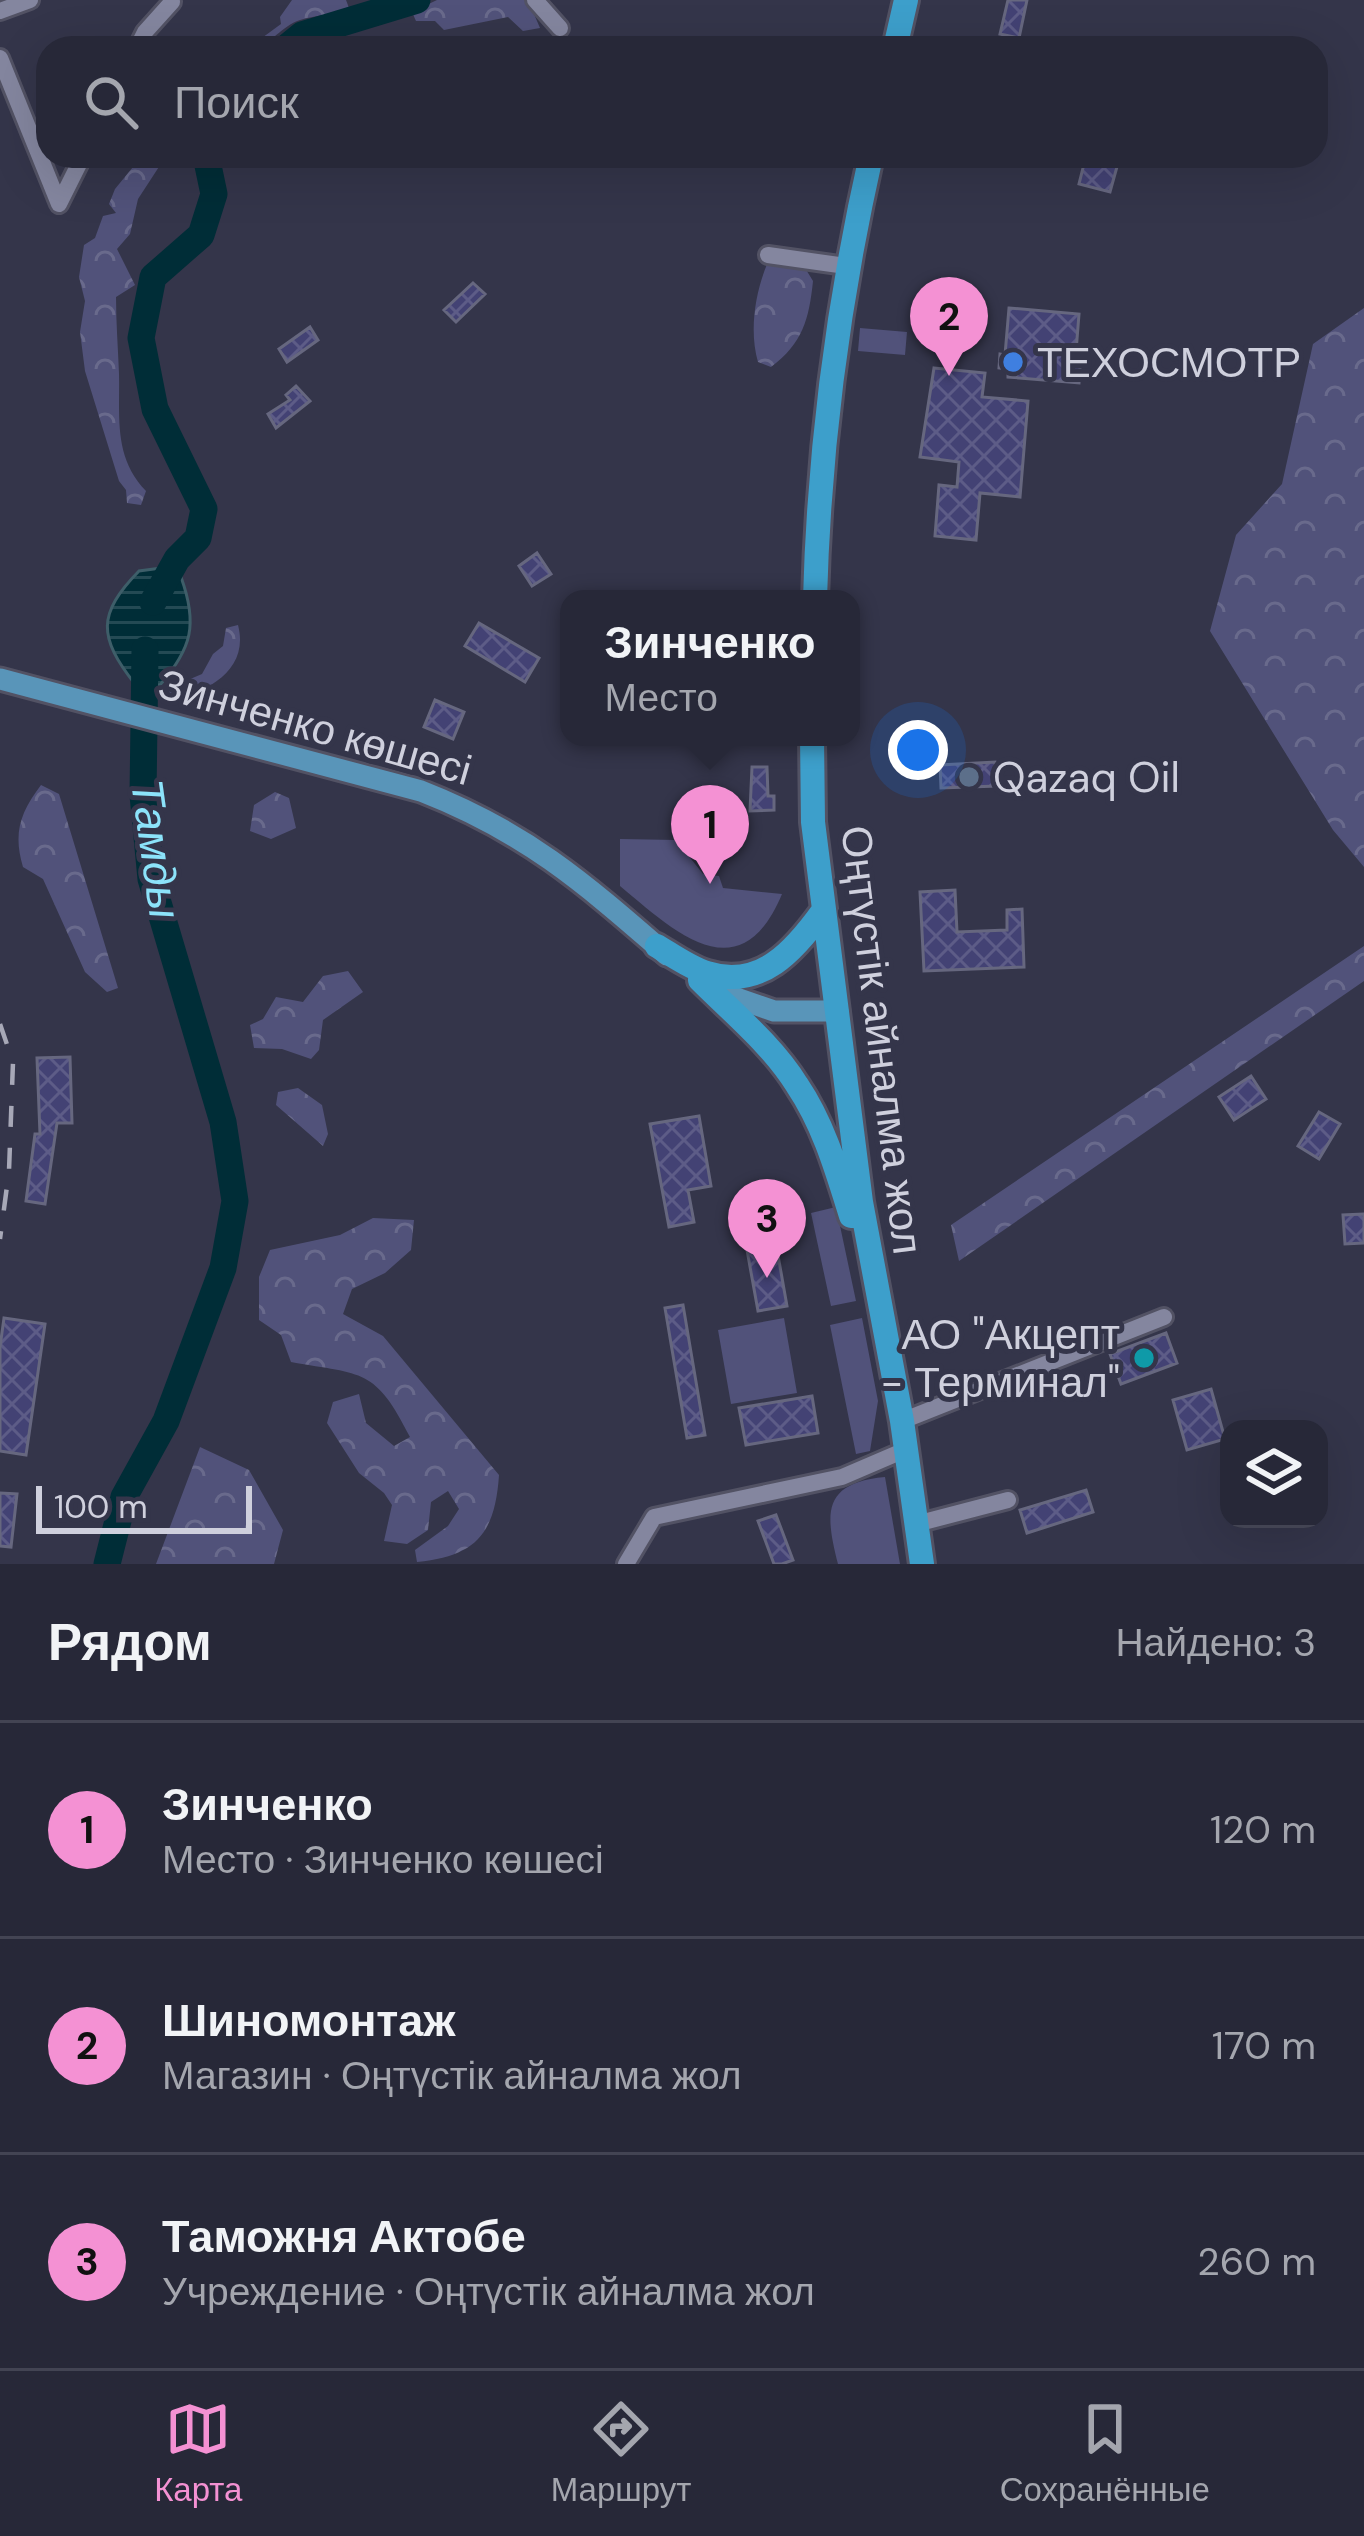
<!DOCTYPE html>
<html lang="ru">
<meta charset="utf-8">
<style>
:root{--surface:#272838;--page:#2f3040;--text:#f1f3f6;--muted:#a4a6ae;--line:#434453;--accent:#f491d3}
body{margin:0;font-family:"DM Sans",sans-serif;background:var(--page);color:var(--text)}
.controls{position:absolute;right:36px;bottom:36px;display:grid;overflow:hidden;border-radius:24px;box-shadow:0 12px 48px #0002}
.controls button{width:108px;height:108px;display:grid;place-items:center;padding:0;border:0;border-bottom:3px solid var(--line);background:var(--surface);color:var(--text);font:60px sans-serif}
.scale{position:absolute;left:36px;bottom:30px;width:216px;box-sizing:border-box;padding-left:12px;border:6px solid #cfd0dd;border-top:0;font-size:33px;line-height:42px;white-space:nowrap;color:#cfd0dd;-webkit-text-stroke:9px #34354a;paint-order:stroke}
.you{position:absolute;left:918px;top:750px;width:42px;height:42px;margin:-30px;border:9px solid #fff;border-radius:50%;background:#1a73e8;box-shadow:0 0 0 18px #1a73e833}
.badge{display:grid;place-items:center;width:78px;height:78px;border-radius:50%;background:var(--accent);color:#111;font-size:39px;font-weight:700}
.pin{position:absolute;translate:-50% -99px;filter:drop-shadow(0 3px 6px #0008)}
.pin::after{content:'';position:absolute;top:63px;width:42px;height:36px;background:inherit;clip-path:polygon(0 0,100% 0,50% 100%)}
.popup{position:absolute;left:560px;top:590px;width:300px;height:156px;box-sizing:border-box;display:grid;place-content:center;border-radius:24px;background:var(--surface);filter:drop-shadow(0 3px 9px #0005);font-size:39px;white-space:nowrap;color:var(--muted)}
.popup b{font-size:45px;color:var(--text)}
.popup::after{content:'';position:absolute;left:50%;top:100%;margin-left:-24px;border:24px solid transparent;border-top-color:var(--surface)}
.list{margin:0;padding:0;list-style:none}
h2{display:flex;justify-content:space-between;align-items:center;height:156px;margin:0;padding:0 48px;font-size:51px}
h2 small{font-size:39px;font-weight:400;color:var(--muted)}
.list li{display:grid;grid-template-columns:78px 1fr auto;gap:36px;align-items:center;box-sizing:border-box;height:216px;padding:0 48px;border-top:3px solid var(--line)}
.list b{display:block;font-size:45px;white-space:nowrap}
.list p{margin:0;font-size:39px;white-space:nowrap;color:var(--muted)}
.list em{font-size:39px;font-style:normal;color:var(--muted)}
.icon{flex:none;width:66px;height:66px;fill:none;stroke:currentColor;stroke-width:2;stroke-linecap:round;stroke-linejoin:round}
.map{position:relative;flex:none;width:1364px;height:1564px;overflow:hidden}
.search{position:absolute;background:var(--surface);box-shadow:0 12px 48px #0002;left:36px;right:36px;top:36px;height:132px;display:flex;align-items:center;gap:30px;box-sizing:border-box;padding:0 42px;border-radius:36px;color:var(--muted);font-size:45px}
.sheet{height:804px;background:var(--surface)}
nav{display:flex;justify-content:space-around;align-items:center;box-sizing:border-box;height:168px;border-top:3px solid var(--line);background:var(--surface);font-size:33px;color:var(--muted)}
nav a{display:grid;justify-items:center;gap:6px}
nav .on{color:var(--accent)}
.map>svg:first-child{display:block}
.green{fill:#51527a}
.forest{fill:url(#forest-crowns)}
.water{fill:url(#water-rules);stroke:#3e5e69;stroke-width:3}
.lines{fill:none;stroke-linecap:round;stroke-linejoin:round}
.river{stroke:#002d37;stroke-width:27}
.building{fill:url(#building-cross-hatch);stroke:#66677f;stroke-width:3}
.minor-casing{stroke:#525264;stroke-width:22}
.major-casing{stroke:#525264;stroke-width:27}
.highway-casing{stroke:#525264;stroke-width:30}
.minor{stroke:#84869f;stroke-width:16}
.major{stroke:#5995b9;stroke-width:21}
.highway{stroke:#3d9fcb;stroke-width:24}
.rail{stroke:#a7a8b7;stroke-width:4.5;stroke-dasharray:21 21;stroke-linecap:butt}
.shop-dot{fill:#3f7fe0;stroke:#34354a;stroke-width:4.5}
.service-dot{fill:#5c6f8a;stroke:#34354a;stroke-width:4.5}
.culture-dot{fill:#0f9aa8;stroke:#34354a;stroke-width:4.5}
.labels{text-anchor:middle;dominant-baseline:central;stroke-width:10;stroke-linejoin:round;paint-order:stroke}
.poi-label{font-size:42px;fill:#cfd0dd;stroke:#34354a;text-anchor:start}
.street-label{font-size:42px;fill:#cfd0dd;stroke:#34354a}
.water-label{font-size:45px;font-style:italic;fill:#8ce3fa;stroke:#34354a}
</style>
<div class="map">
<svg width="1364" height="1564" viewBox="0 0 1364 1564">
<defs>
<pattern id="forest-crowns" width="20" height="18" patternUnits="userSpaceOnUse" patternTransform="scale(3)"><rect width="20" height="18" fill="#51527a"/><path d="M2 6a3 3 0 1 1 6 0M12 15a3 3 0 1 1 6 0" fill="none" stroke="#696a8c"/></pattern>
<pattern id="water-rules" width="6" height="5" patternUnits="userSpaceOnUse" patternTransform="scale(3)"><rect width="6" height="5" fill="#002d37"/><path d="M0 2.5h6" fill="none" stroke="#244a54"/></pattern>
<pattern id="building-cross-hatch" width="8" height="8" patternUnits="userSpaceOnUse" patternTransform="scale(3)"><rect width="8" height="8" fill="#434274"/><path d="M0 0l8 8M0 8l8-8" fill="none" stroke="#5d5c87"/></pattern>
</defs>
<rect width="100%" height="100%" fill="#34354a"/>
<!-- green -->
<path class="green" d="M860,328L907,332L905,355L858,351Z
M620,839L676,840L703,874L719,876L723,888L782,894C740,995 674,931 620,886Z
M836,1207L856,1301L831,1306L811,1213Z
M784,1318L797,1393L731,1404L718,1330Z
M862,1318L878,1401L870,1451L856,1454L830,1325Z
M885,1477L900,1564H838C825,1513 822,1483 885,1477Z"/>
<!-- forest -->
<path class="forest" d="M292,0H346L349,8C333,15 317,15 300,20C279,27 270,48 248,48L281,24L280,17Z
M437,0H528L540,28L523,31L508,17L444,30L435,21H416L412,12Z
M142,156H166L138,199L130,234L117,249L135,285L116,297C116,323 118,348 119,374C120,416 113,457 146,491L141,505L127,503L126,490L119,481L85,371L80,332L85,301L79,277L84,245L95,238L103,216L116,213L109,204L115,189Z
M768,262L805,268L813,281C809,319 803,343 771,367L758,362C749,331 755,292 768,262Z
M1364,308V867L1333,830L1210,631L1236,535L1282,484L1313,344Z
M238,625C250,671 206,693 167,702L155,694L202,674L213,654L223,646L226,628Z
M41,785L59,794L118,988L107,992L85,972L43,879L23,867C13,833 20,813 41,785Z
M275,792L289,798L296,828L271,839L250,831L254,805Z
M1364,946V981L959,1261L951,1225Z
M348,971L363,992L323,1020L319,1050L311,1059L282,1049L254,1048L250,1025L263,1019L276,997L303,1002L323,976Z
M298,1088L322,1105L328,1134L323,1146L276,1105L278,1092Z
M373,1218L414,1220L411,1250L385,1273L352,1289L343,1314L383,1336L499,1475C495,1534 476,1556 417,1562L415,1550L448,1526L459,1509L448,1491L431,1502L428,1530L407,1544L384,1541L392,1505L384,1493L359,1473L327,1423L333,1402L359,1394L366,1423L394,1446L410,1437C375,1368 364,1375 291,1362L281,1335L259,1320V1277L270,1250L340,1235Z
M200,1447L249,1470L283,1530L274,1564H156Z"/>
<!-- water -->
<path class="water" d="M161,568L181,577C198,624 192,648 160,685L135,684C98,637 97,614 139,571Z"/>
<g class="lines">
<!-- river -->
<path class="river" d="M286,48L302,35L417,0
M153,602L177,559L198,538L204,509L155,409L141,338L153,277L201,235L214,194L206,156
M107,1564L124,1497L166,1421L223,1268L235,1201L223,1122L151,879L143,795L145,650"/>
</g>
<!-- building -->
<path class="building" d="M1008,0H1027L1019,38L1000,34Z
M1086,156H1120L1110,192L1079,184Z
M473,283L485,294L456,322L444,310Z
M1009,308L1079,314L1076,352H1081L1079,383L1008,377V369L999,368L1000,354L1005,355Z
M310,327L318,340L287,362L279,349Z
M934,368L985,373L982,397L1028,401L1020,497L980,493L976,540L935,536L939,485L957,487L959,462L920,457Z
M296,386L310,401L276,428L268,414L290,400L286,395Z
M537,553L551,574L532,586L519,566Z
M479,623L539,658L525,682L465,646Z
M435,700L464,712L453,739L424,727Z
M995,762L997,786L941,788L940,765Z
M752,767H767L768,796H774V810L750,811Z
M955,890L957,932L1007,930V910L1022,909L1024,967L924,971L920,892Z
M70,1057L72,1123H57L45,1204L26,1201L35,1134H40L37,1058Z
M1251,1076L1266,1099L1234,1120L1219,1097Z
M1319,1112L1340,1124L1319,1159L1298,1146Z
M699,1116L711,1186L688,1190L694,1222L669,1227L650,1124Z
M1364,1214V1243L1345,1244L1343,1215Z
M776,1244L787,1306L758,1311L747,1250Z
M683,1305L705,1435L687,1438L665,1308Z
M4,1318L45,1324L26,1455L0,1451V1347Z
M1166,1333L1177,1363L1121,1384L1110,1354Z
M1211,1389L1225,1439L1187,1450L1173,1400Z
M812,1396L818,1433L746,1445L739,1408Z
M1086,1490L1093,1512L1027,1533L1020,1510Z
M0,1493L17,1494L11,1547L0,1546Z
M776,1515L793,1560L782,1564H774L758,1521Z"/>
<g class="lines">
<!-- minor casing -->
<g class="minor-casing">
<path id="minor" d="M535,0L560,28
M0,11L30,0
M137,48L145,32L172,2
M0,58L59,204L83,156
M768,255L846,266
M902,1421L1164,1317
M916,1524L1008,1500
M626,1564L654,1517L842,1477L905,1450"/>
</g>
<!-- major casing -->
<g class="major-casing">
<path id="major" d="M0,679L421,791C526,832 583,882 667,955
M716,991L774,1011H838"/>
</g>
<!-- highway casing -->
<g class="highway-casing">
<path id="highway" d="M895,48L906,0
M815,599C819,450 838,302 871,156
M812,737L813,822L861,1202L902,1421L922,1564
M657,946C672,955 690,968 707,973C761,990 795,950 823,911
M700,980C734,1014 772,1045 797,1085C824,1125 837,1171 851,1216"/>
</g>
<!-- minor -->
<use href="#minor" class="minor"/>
<!-- major -->
<use href="#major" class="major"/>
<!-- highway -->
<use href="#highway" class="highway"/>
<!-- rail -->
<path class="rail" d="M0,1024L13,1062L9,1171L0,1239"/>
</g>
<!-- markers -->
<circle class="shop-dot" cx="1013" cy="362" r="12"/>
<circle class="service-dot" cx="969" cy="777" r="12"/>
<circle class="culture-dot" cx="1144" cy="1358" r="12"/>
<g class="labels">
<!-- poi labels -->
<g class="poi-label">
<text x="1037" y="362">ТЕХОСМОТР</text>
<text x="993" y="777">Qazaq Oil</text>
<text x="1120" y="1334" text-anchor="end">АО "Акцепт<tspan x="1120" dy="48">- Терминал"</tspan></text>
</g>
<!-- street labels -->
<g class="street-label">
<text transform="translate(315 727) rotate(16)">Зинченко көшесі</text>
<text transform="translate(882 1040) rotate(83)">Оңтүстік айналма жол</text>
</g>
<!-- water labels -->
<g class="water-label">
<text transform="translate(156 849) rotate(82)">Тамды</text>
</g>
</g>
</svg>
<div class="controls">
<button><svg class="icon" aria-label="layers" viewBox="0 0 24 24"><path d="M12 4l9 5-9 5-9-5zM3 14l9 5 9-5"/></svg></button>
</div>
<div class="scale">100 m</div>
<div class="you"></div>
<div class="pin badge" style="left:710px;top:884px">1</div>
<div class="popup"><b>Зинченко</b>Место</div>
<div class="pin badge" style="left:949px;top:376px">2</div>
<div class="pin badge" style="left:767px;top:1278px">3</div>
<div class="search"><svg class="icon" aria-label="search" viewBox="0 0 24 24"><circle cx="10" cy="10" r="6"/><path d="M15 15l6 6"/></svg>Поиск</div>
</div>
<section class="sheet">
<h2>Рядом<small>Найдено: 3</small></h2>
<ul class="list">
<li><span class="badge">1</span><div><b>Зинченко</b><p>Место · Зинченко көшесі</p></div><em>120 m</em></li>
<li><span class="badge">2</span><div><b>Шиномонтаж</b><p>Магазин · Оңтүстік айналма жол</p></div><em>170 m</em></li>
<li><span class="badge">3</span><div><b>Таможня Актобе</b><p>Учреждение · Оңтүстік айналма жол</p></div><em>260 m</em></li>
</ul>
</section>
<nav>
<a class="on"><svg class="icon" aria-label="map" viewBox="0 0 24 24"><path d="M3 6l6-2 6 2 6-2v14l-6 2-6-2-6 2zM9 4v14M15 6v14"/></svg>Карта</a>
<a><svg class="icon" aria-label="directions" viewBox="0 0 24 24"><path d="M12 3l9 9-9 9-9-9zM9 14v-3h6M13 9l2 2-2 2"/></svg>Маршрут</a>
<a><svg class="icon" aria-label="saved" viewBox="0 0 24 24"><path d="M7 4h10v16l-5-4-5 4z"/></svg>Сохранённые</a>
</nav>
